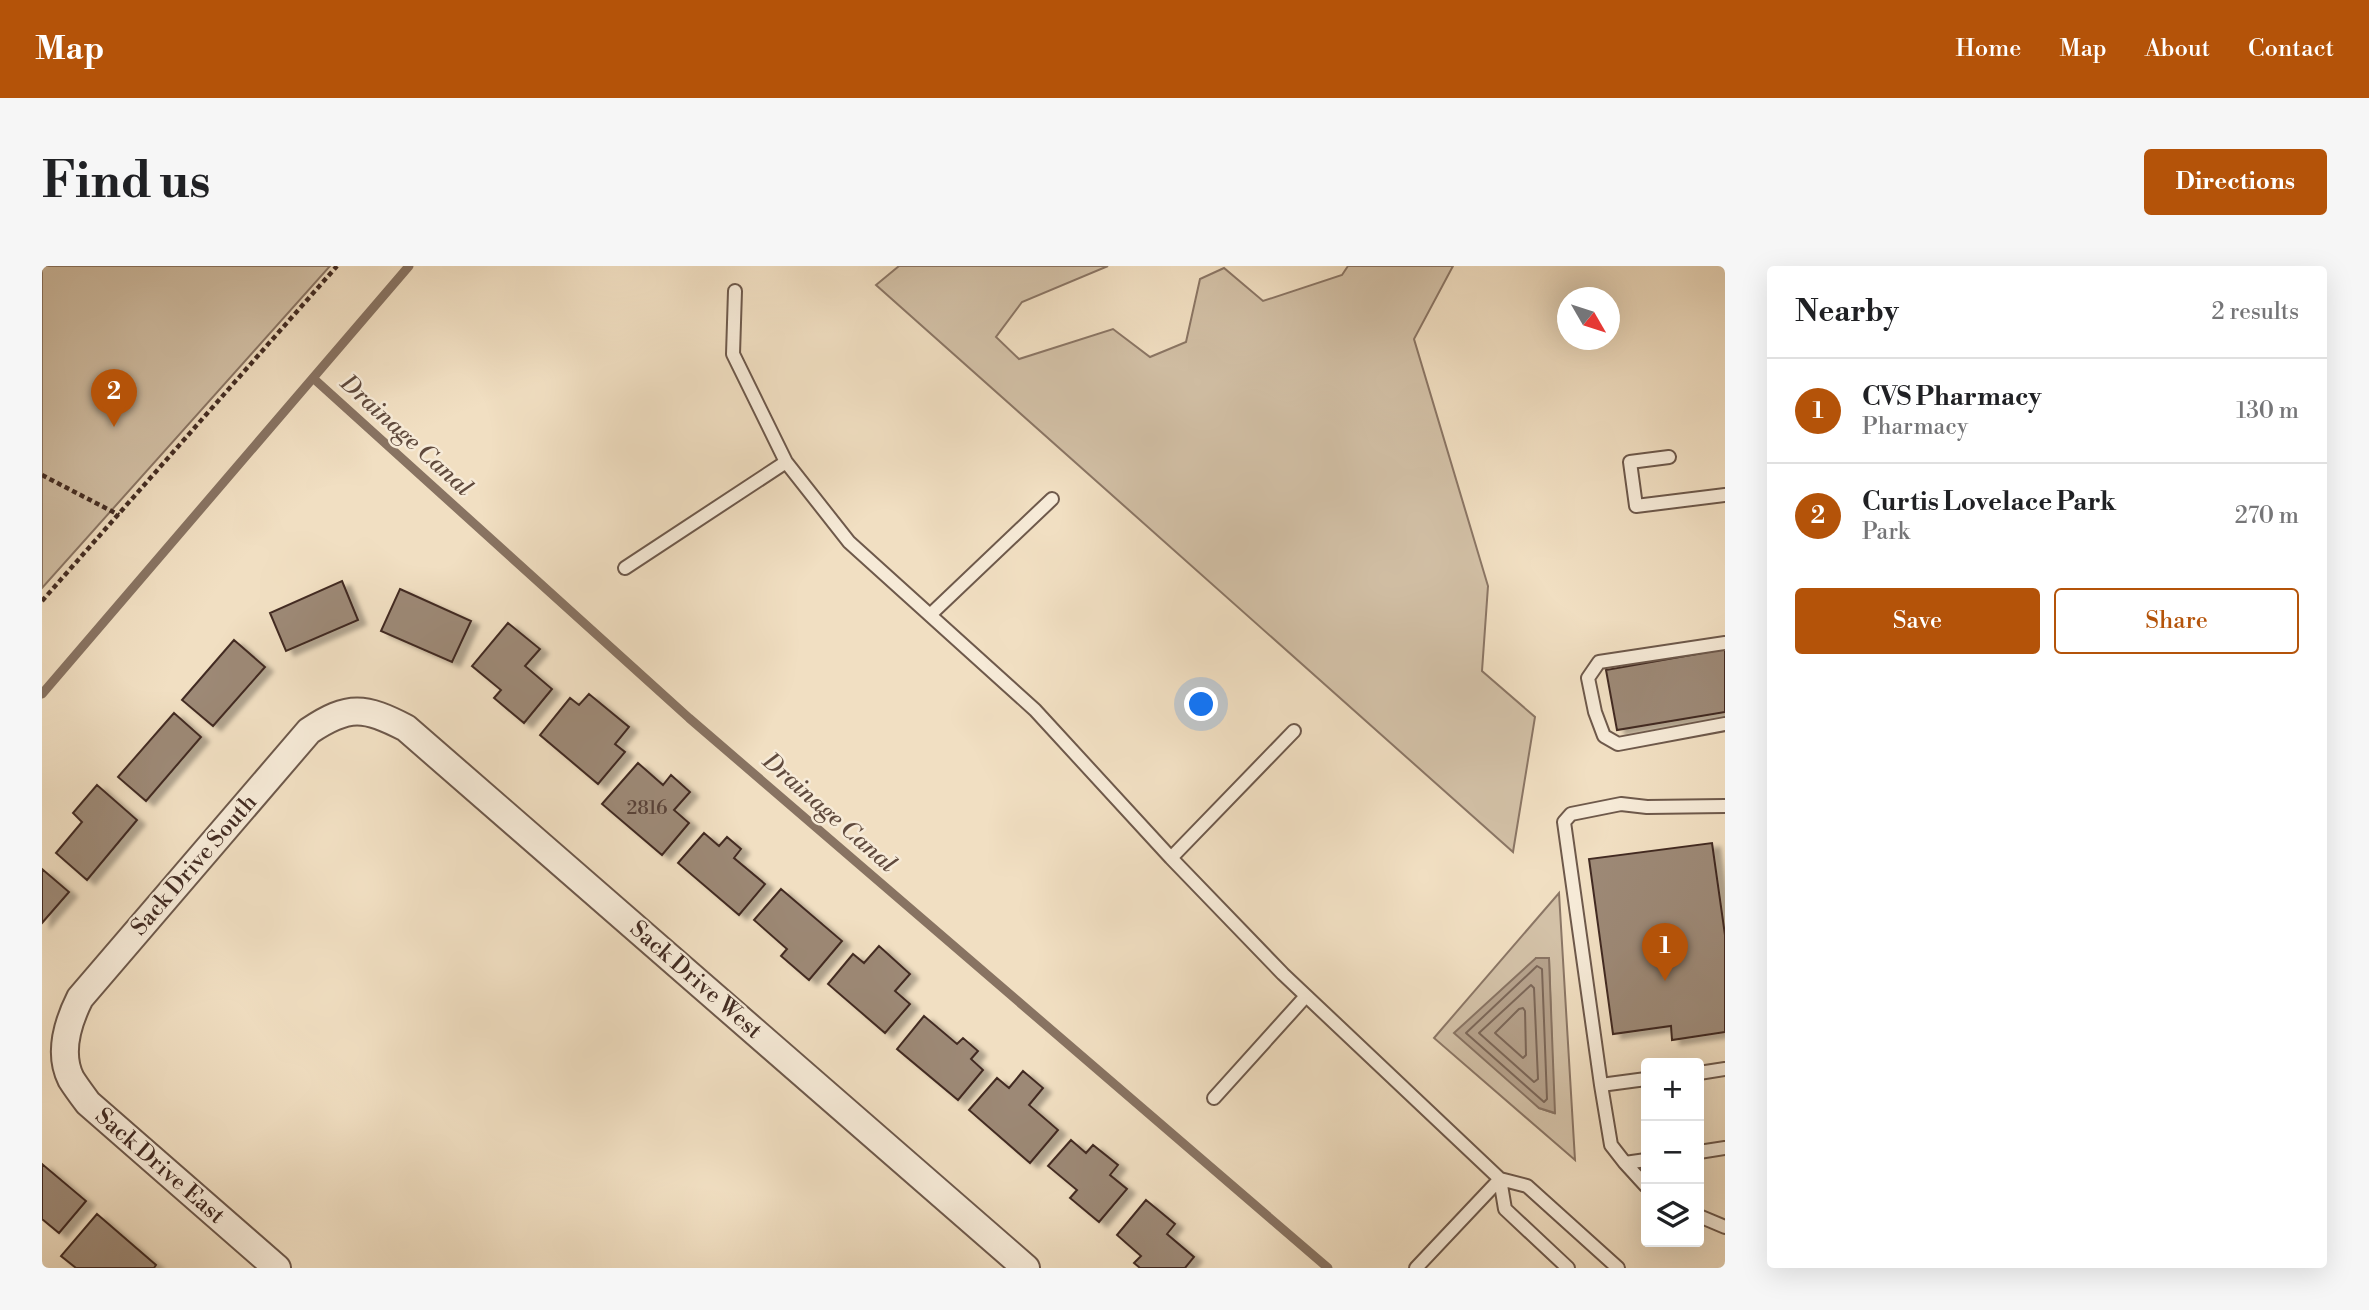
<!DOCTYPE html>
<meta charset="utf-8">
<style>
:root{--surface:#fff;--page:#f6f6f6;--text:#202124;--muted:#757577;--line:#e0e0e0;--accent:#b45309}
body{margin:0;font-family:"Libre Bodoni",serif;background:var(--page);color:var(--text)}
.controls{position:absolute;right:21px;bottom:21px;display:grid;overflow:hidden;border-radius:7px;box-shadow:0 7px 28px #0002}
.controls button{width:63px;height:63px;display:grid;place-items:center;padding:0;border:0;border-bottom:2px solid var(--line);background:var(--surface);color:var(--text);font:35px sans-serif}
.compass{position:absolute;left:1515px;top:21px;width:63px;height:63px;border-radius:50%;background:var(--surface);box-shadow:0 7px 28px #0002;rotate:129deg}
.you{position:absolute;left:1160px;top:439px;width:24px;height:24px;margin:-18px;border:5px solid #fff;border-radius:50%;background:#1a73e8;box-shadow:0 0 0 10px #1a73e833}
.badge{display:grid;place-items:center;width:46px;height:46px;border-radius:50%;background:var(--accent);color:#fff;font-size:23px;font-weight:700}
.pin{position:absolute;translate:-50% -58px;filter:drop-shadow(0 2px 4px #0008)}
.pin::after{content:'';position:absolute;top:37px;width:24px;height:21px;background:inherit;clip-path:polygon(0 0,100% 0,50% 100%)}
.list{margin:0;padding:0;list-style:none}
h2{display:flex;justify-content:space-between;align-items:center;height:91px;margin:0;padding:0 28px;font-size:30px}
h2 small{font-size:23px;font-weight:400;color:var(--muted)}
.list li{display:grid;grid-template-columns:46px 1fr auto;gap:21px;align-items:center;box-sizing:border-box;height:105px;padding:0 28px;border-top:2px solid var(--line)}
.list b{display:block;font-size:26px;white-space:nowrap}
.list p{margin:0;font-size:23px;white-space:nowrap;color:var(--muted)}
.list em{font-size:23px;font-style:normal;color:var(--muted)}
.actions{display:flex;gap:14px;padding:21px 28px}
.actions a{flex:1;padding:16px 0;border:2px solid var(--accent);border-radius:7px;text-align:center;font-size:24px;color:var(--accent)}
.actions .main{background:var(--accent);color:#fff}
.icon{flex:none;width:38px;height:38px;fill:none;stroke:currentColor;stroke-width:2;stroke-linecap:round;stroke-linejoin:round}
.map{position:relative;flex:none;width:1683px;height:1002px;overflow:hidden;border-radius:7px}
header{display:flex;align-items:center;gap:42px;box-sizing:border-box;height:98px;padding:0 35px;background:var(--accent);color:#fff}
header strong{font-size:33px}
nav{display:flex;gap:38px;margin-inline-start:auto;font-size:24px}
.intro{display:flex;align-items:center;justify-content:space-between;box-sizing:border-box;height:168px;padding:0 42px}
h1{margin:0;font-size:49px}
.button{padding:18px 32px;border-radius:7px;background:var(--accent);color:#fff;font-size:24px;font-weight:700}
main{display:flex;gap:42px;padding:0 42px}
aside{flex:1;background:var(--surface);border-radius:7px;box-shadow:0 7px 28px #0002}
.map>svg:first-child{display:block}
.green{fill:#d3c1a7;stroke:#8b7665;stroke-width:2;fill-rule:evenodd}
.water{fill:#b6a28c;stroke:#887362;stroke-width:2}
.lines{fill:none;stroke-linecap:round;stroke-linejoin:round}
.shore{stroke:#7c6758;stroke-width:2}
.stream{stroke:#887362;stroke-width:9}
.building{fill:#9d8976;stroke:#432c23;stroke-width:2;filter:url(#shadow)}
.lane-casing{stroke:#6e594b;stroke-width:16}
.street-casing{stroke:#6e594b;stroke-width:30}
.path{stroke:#432c23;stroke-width:4.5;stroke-dasharray:5 3.5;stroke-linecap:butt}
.lane{stroke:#f6ead7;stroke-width:12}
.street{stroke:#f6ead7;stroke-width:26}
.labels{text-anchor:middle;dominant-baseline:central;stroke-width:5;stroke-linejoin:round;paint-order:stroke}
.number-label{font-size:19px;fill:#5a4338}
.street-label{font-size:23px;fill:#432c23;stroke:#f6ead7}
.water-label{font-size:24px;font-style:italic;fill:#604a3d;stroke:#f6ead7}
</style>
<header>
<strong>Map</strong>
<nav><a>Home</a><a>Map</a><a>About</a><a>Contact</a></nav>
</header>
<div class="intro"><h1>Find us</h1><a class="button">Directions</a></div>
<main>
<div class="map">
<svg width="1683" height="1002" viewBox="0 0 1683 1002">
<defs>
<filter id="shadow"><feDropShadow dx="8" dy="4.5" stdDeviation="2" flood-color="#0004"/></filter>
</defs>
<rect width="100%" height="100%" fill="#f1dfc2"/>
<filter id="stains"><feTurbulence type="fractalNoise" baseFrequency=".00286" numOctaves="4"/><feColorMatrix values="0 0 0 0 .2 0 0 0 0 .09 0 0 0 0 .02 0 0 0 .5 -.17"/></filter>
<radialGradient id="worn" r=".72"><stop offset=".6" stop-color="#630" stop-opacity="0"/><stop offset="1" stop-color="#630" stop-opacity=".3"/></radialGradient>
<!-- green -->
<path class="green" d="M0,0H288L0,322Z
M857,0H1066L980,36L954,71L977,93L1071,63L1108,91L1144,76L1158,13L1182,2L1221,35L1300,9L1306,0H1411L1372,73L1446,320L1440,405L1493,451L1471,586L834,19Z
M1517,627L1533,894L1392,772ZM1494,692L1507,693L1512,847L1497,842Z"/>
<!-- water -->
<path class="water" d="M1494,692H1507L1513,847L1497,842L1412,767Z"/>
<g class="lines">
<!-- shore -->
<path class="shore" d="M1495,700L1500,703L1505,833L1502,836L1424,767Z
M1489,719L1492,722L1496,813L1492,816L1437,767Z
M1477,743L1481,742L1483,745L1484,789L1481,792L1453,767Z"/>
<!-- stream -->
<path class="stream" d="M271,112L647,452L1286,1002
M0,428L367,0"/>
</g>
<!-- building -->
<path class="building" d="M300,315L316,354L244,385L228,347Z
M358,323L429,355L410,396L339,365Z
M466,357L498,383L483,400L510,423L482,457L452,432L459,424L430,400Z
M192,374L223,401L171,460L140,434Z
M1683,383V446L1575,464L1564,404Z
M547,428L587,461L573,478L583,486L556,518L498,469L528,432L537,439Z
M132,447L159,471L104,535L76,511Z
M596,497L621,519L629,509L648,526L632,544L647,557L620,589L560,538Z
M55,519L95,554L45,614L14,587L40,556L31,547Z
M662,567L677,580L685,571L699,583L692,592L723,618L697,649L636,597Z
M1670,577L1683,669V766L1630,774L1629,760L1571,768L1547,593Z
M0,603L27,626L0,657Z
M739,623L800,675L767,714L739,690L745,683L712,654Z
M837,680L868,708L853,725L868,738L843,767L786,718L811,688L822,697Z
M882,750L915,778L921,772L936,785L929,793L941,804L916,834L855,783Z
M981,805L1001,822L987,839L1016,864L988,897L927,844L955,812L967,822Z
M1029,874L1044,887L1051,879L1076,899L1068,909L1085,923L1057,956L1028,932L1035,924L1006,900Z
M0,898L44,935L17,967L0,953Z
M1104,934L1133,958L1125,968L1152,991L1143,1002H1098L1092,997L1099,990L1075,969Z
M55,948L114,999L112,1002H34L19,990Z"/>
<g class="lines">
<!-- lane casing -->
<g class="lane-casing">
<path id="lane" d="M693,25L691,88L744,196L807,276L993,444L1129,592L1241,708L1458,913L1374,1002
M1627,191L1588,196L1594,240L1683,229
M583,302L744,196
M888,349L1010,233
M1683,377L1557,396L1546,412L1553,446L1562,470L1576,478L1683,458
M1129,592L1252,465
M1657,807L1683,803
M1559,819L1522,556L1529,548L1579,538L1605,541L1683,540
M1172,832L1264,730
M1657,886L1683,882
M1604,894L1583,897L1604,920
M1583,897L1569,879L1559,819L1604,813
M1657,950L1683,961
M1526,1002L1463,943L1458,913L1485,920L1576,1002"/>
</g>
<!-- street casing -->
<g class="street-casing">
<path id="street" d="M235,1002L46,837C40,829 34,821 29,813C16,787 26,756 38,732L267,465C307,438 323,441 364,462L984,1002"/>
</g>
<!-- path -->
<path class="path" d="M0,209L77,249
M0,335L295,0"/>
<!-- lane -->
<use href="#lane" class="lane"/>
<!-- street -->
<use href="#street" class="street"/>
</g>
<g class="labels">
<!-- number labels -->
<g class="number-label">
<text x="605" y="542">2816</text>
</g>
<!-- street labels -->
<g class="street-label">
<text transform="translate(152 599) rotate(-49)">Sack Drive South</text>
<text transform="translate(654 714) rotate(41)">Sack Drive West</text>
<text transform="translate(118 900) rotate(41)">Sack Drive East</text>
</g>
<!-- water labels -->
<g class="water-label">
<text transform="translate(364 170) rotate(42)">Drainage Canal</text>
<text transform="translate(787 547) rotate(41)">Drainage Canal</text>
</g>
</g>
<rect width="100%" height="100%" filter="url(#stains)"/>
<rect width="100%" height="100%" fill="url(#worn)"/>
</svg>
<div class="controls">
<button>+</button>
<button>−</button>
<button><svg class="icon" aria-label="layers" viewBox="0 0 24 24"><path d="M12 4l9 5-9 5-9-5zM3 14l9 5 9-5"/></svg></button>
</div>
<svg class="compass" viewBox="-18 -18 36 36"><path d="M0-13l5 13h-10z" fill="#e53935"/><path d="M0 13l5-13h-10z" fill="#757577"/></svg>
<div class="you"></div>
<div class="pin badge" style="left:1623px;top:715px">1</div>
<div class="pin badge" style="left:72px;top:161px">2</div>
</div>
<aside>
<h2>Nearby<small>2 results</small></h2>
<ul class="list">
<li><span class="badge">1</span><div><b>CVS Pharmacy</b><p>Pharmacy</p></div><em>130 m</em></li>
<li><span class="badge">2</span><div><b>Curtis Lovelace Park</b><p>Park</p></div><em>270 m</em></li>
</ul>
<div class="actions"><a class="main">Save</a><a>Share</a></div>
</aside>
</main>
